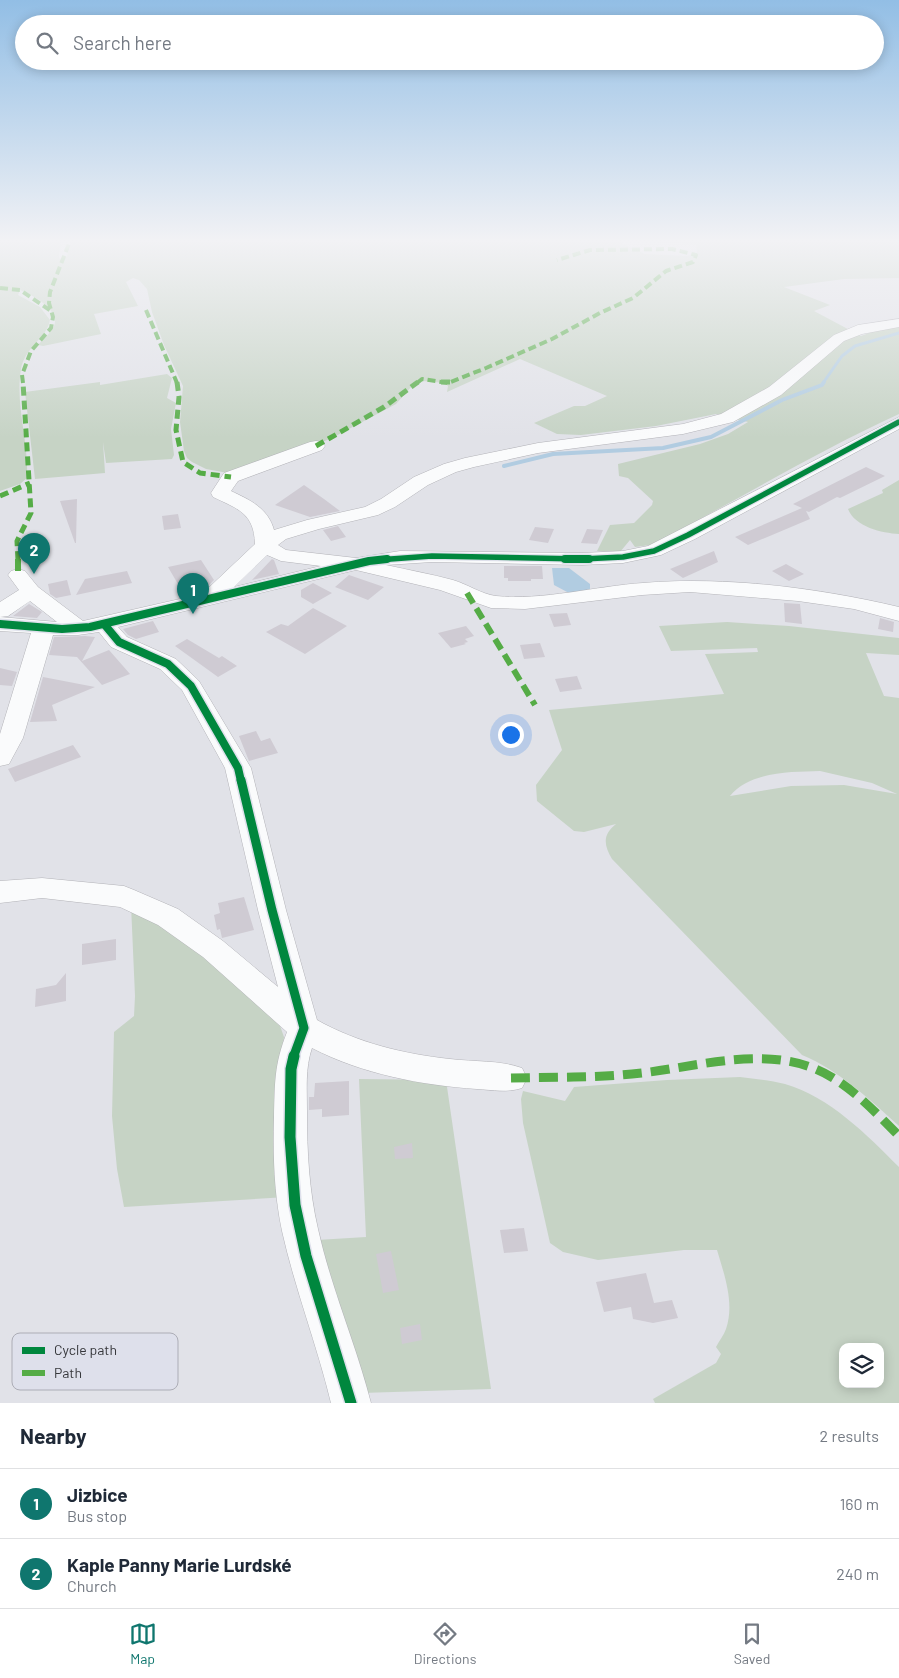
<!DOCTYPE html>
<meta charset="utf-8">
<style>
:root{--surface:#fff;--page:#f6f6f7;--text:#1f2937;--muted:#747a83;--line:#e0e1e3;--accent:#0f766e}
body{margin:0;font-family:Barlow,sans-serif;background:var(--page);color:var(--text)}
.controls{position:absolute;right:15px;bottom:15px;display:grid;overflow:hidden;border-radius:10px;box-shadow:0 2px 12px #0003}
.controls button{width:45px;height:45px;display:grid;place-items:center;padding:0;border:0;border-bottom:1px solid var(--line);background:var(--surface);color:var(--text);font:25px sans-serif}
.you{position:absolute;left:510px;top:734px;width:18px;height:18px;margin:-12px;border:4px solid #fff;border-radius:50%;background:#1a73e8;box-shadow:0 0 0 8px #1a73e833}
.badge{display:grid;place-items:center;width:32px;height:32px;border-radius:50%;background:var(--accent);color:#fff;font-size:16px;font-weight:700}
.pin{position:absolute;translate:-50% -41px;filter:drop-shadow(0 1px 2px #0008)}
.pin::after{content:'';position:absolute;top:26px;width:18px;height:15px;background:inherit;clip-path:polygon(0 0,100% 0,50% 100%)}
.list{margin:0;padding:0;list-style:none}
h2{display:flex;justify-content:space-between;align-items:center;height:65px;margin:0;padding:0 20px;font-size:21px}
h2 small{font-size:16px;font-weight:400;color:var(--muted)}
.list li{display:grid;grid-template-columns:32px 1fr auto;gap:15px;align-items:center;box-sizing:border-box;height:70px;padding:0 20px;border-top:1px solid var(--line)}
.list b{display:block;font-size:19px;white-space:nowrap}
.list p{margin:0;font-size:16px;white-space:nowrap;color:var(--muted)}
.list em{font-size:16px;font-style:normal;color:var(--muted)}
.icon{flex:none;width:28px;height:28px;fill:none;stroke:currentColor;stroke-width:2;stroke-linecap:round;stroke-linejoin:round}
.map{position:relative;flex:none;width:899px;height:1403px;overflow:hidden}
.search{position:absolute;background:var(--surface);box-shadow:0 2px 12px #0003;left:15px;right:15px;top:15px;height:55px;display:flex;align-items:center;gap:12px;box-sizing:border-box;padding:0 18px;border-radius:28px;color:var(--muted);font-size:19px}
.sheet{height:205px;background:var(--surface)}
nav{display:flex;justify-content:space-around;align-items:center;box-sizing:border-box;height:70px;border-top:1px solid var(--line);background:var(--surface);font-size:14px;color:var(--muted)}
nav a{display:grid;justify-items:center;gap:2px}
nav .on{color:var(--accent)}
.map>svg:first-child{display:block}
.green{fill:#c6d3c5;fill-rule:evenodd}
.water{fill:#b1cce1}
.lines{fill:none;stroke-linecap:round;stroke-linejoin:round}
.stream-far1{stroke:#b1cce1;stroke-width:3}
.stream{stroke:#b1cce1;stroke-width:4}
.building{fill:#cfcbd3}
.minor-casing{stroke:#b3b3b8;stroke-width:1}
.minor{fill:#fafbfc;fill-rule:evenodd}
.quiet-far3{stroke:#55ac46;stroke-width:4;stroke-dasharray:8 4;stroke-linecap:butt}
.quiet-far2{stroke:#55ac46;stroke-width:5;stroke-dasharray:9 5;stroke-linecap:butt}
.quiet-far1{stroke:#55ac46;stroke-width:6;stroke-dasharray:12 6;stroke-linecap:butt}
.quiet{stroke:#55ac46;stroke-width:9;stroke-dasharray:19 9;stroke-linecap:butt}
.cycleway-far3-casing{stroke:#dee0eb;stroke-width:8}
.cycleway-far2-casing{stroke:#dee0eb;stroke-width:11}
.cycleway-far1-casing{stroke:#dee0eb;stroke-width:12}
.cycleway-casing{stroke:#dee0eb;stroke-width:14}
.cycleway-far3{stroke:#00873e;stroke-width:5.5}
.cycleway-far2{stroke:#00873e;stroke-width:8}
.cycleway-far1{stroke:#00873e;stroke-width:9}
.cycleway{stroke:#00873e;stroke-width:11}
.key{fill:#dee0eb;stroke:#acadb6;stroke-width:1}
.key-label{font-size:14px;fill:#36373b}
</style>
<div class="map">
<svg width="899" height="1403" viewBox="0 0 899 1403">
<rect width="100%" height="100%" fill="#e1e2e8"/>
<!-- green -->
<path class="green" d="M0,241H61L59,257L61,261L67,256L71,241H617L645,254L687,256L697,253L696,244L631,241H899V278L844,279L784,287L830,305L814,311L861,336L877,330L899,327V414C816,452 739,499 659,541L650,545L635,547L630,540L620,552L597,551L610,525L634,523L652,505L653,501L628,478L619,476L618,464L700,444L728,434L748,422L716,414L656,426L581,435L557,434L534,423L574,406H585L607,396L520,359L447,392L448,386L445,383L422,381L412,386L396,404L332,438L285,457L228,473L206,469L192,462L187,458L184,451L180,422L183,386L164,345L152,312L147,289L139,280L133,278L126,282L138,306L94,314L101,334L43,346L38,345C43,339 51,333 54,326C61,310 31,294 20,290L18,295L40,307L50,320C47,338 25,347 21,369C15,405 29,442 27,478L20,484L0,491Z
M167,374L172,378L167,398L176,403L171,429L174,455L172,459L106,463L103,442L105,473L35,479L25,392L100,382V385Z
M899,480V534C882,533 855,527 848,509L883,493L882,490Z
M727,622L789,626L899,638V655L866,653L884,696L899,698V1126C870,1100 839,1070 802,1055L612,859C604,845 602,835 616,824L584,832L574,831L537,801L536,785L562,750L549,710L724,694L705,654L758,652L757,648L671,651L659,626ZM820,771L872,783L897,794L844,785L791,786L730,796C750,771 791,772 820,771Z
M131,905L185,937L279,1023L284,1037L280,1083L287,1197L124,1207L117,1169L112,1116L114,1032L134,1016L135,996Z
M740,1077C755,1079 770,1080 785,1084C830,1097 867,1135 899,1167V1403H655L653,1399L716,1363L721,1354L716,1347C719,1341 724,1335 726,1329C735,1303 724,1274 717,1250H684L598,1260L563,1252L550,1243L523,1123L521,1099L523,1091L565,1101L574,1087L667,1080ZM843,1347H880V1384H843Z
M359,1079L446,1080L491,1389L361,1393L317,1240L366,1237Z"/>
<!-- water -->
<path class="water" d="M552,568H569L590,584V590L569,593L554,585Z"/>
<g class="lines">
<!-- stream-far1 -->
<path class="stream-far1" d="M823,383L842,356L855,346L899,333"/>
<!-- stream -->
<path class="stream" d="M504,466L553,454L663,448L711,437L782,400L822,385L824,382"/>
</g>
<!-- building -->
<path class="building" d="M866,467L885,476L840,498L837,497L809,512L806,511L810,519L748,545L735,537L802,508L793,504Z
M304,485L324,499L340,511L310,517L275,505Z
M77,499L76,543H75L60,501Z
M178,514L181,528L164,530L162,516Z
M338,526L346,537L331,541L323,530Z
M535,527L554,529L548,543L529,540Z
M587,529L603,530L597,544L581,543Z
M714,551L718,562L683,578L670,569Z
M272,559L274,560L279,574L252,580Z
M201,560L214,580L209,585L182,591L168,567Z
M786,564L804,574L789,581L772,571Z
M504,566H542L543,579H531V581H508V578H504Z
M127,571L132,583L76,595L85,579Z
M349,575L384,587L368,600L335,587Z
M67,580L71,595L56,598L50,594L48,584Z
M313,583L332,593L313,604L301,597V590Z
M784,603L800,604L802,624L785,622Z
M29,604L42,612L37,618L13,616Z
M313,608L347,626L305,654L266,632L281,624L288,626Z
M567,613L571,625L554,627L549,614Z
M880,618L894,622L893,632L878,629Z
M153,621L159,632L136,639L128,635L123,629Z
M466,626L474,636L465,639L468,642L464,643L466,644L451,648L438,633Z
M85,636L95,637L82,661L109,650L130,674L102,685L77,657L49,655L54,637Z
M187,639L219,658L222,656L237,666L218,677L175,646Z
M540,643L545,657L524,659L520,645Z
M0,668L17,672L12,686L0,685Z
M577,676L582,689L560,692L555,679Z
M43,677L95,687L52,705L57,721L30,722Z
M256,731L261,741L270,738L278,753L249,761L239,736Z
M73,745L81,757L15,782L8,769Z
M244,897L254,930L222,938L220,929L217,930L214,915L220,913L218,903Z
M116,939V960L82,965V944Z
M66,973V1001L35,1007L36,989L56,985Z
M349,1081V1115L322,1117V1109L309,1110V1097H314L315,1083Z
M412,1143L413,1158L395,1159L394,1147Z
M524,1228L528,1251L504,1253L500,1230Z
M391,1251L399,1290L383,1293L376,1254Z
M646,1273L654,1303L672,1300L678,1318L653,1323L633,1319L631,1307L604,1312L596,1282Z
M420,1324L422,1340L402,1344L400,1328Z"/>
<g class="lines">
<!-- minor casing -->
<g class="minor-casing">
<path id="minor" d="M899,319V327L862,334L844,341L781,395L733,422L683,434L538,453L474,467L456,472L428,485L395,507L378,515L319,529L286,539L278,545L286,550L356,558L400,551L582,553L623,551L648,546L899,417V429L695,539L661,555L623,563L582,565L432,562L386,565C408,570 431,574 453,580C467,584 481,594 496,596C541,601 597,586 643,583C725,576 819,588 899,607V621L854,609L798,601L690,592L642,595L525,609L491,608L440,590L356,570L118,627L127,637L176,659L199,681L251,768L286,910L317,1020C358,1043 404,1054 450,1059C474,1062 500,1060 522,1068L527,1078L522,1088C507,1093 493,1090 477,1089C421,1085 362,1074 312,1048C305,1068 307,1091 307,1112C307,1152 309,1190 318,1229C331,1288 356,1344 371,1403H331C317,1345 295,1289 282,1231C274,1193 273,1156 274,1117C275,1083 274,1065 287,1032L203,957L158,925L120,907L42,898L0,903V881L42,878L124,886L134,890L178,909L223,941L278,987L258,910L225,768L182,690L160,669L111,647L99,632L78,635H53L23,738L9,764L0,766V734L31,633L0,631V602L19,590L8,575L11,571L18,569L25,571L38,587L83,621L202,594L255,544C254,513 238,509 213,497L211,493L224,473L310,442L316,441L322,442L325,446L322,450L238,481L231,491C250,500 268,508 274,530L307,520L365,507L381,499L414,477L444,464L465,458L538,443L683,424L721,414L769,387L834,335L858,325ZM267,555L281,561L321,566L234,587ZM30,601L57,622L0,617L8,616Z"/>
</g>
<!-- minor -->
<use href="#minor" class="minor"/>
<!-- quiet-far3 -->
<path class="quiet-far3" d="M0,288L20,290L51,311
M146,310L177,383
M23,383L22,375L31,351L51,328L53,317L49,303L50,292L70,241
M417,383L422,379L448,383L486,368L552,339L600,313L633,298L666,271L693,262L696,255L672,249L590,250L557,260"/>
<!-- quiet-far2 -->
<path class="quiet-far2" d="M177,382L179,397L176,430L183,462L200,473L231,477
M441,382H451
M316,446L384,407L418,382
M0,496L30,483
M18,560L17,541L31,513L23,382"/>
<!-- quiet-far1 -->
<path class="quiet-far1" d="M18,559V575
M467,593L535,705"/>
<!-- quiet -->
<path class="quiet" d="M511,1078C551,1077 592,1078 632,1074C690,1069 757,1046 813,1068C847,1081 874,1111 899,1136"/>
<!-- cycleway-far3 casing -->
<g class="cycleway-far3-casing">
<path id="cycleway-far3" d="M377,560L432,556L582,559L623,557L654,551L688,535L899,422"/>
</g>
<!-- cycleway-far2 casing -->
<g class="cycleway-far2-casing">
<path id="cycleway-far2" d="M565,559H589
M0,624L62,629L90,627L369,561L387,559
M104,624L119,642L168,664L191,686L238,768L241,781"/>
</g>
<!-- cycleway-far1 casing -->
<g class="cycleway-far1-casing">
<path id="cycleway-far1" d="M241,780L272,910L304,1028L293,1058"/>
</g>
<!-- cycleway casing -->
<g class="cycleway-casing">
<path id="cycleway" d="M294,1056L291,1069L290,1137L295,1205L306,1256L351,1403"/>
</g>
<!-- cycleway-far3 -->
<use href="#cycleway-far3" class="cycleway-far3"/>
<!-- cycleway-far2 -->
<use href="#cycleway-far2" class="cycleway-far2"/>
<!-- cycleway-far1 -->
<use href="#cycleway-far1" class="cycleway-far1"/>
<!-- cycleway -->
<use href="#cycleway" class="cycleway"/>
</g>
<!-- sky -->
<linearGradient id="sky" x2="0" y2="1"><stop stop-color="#92bee5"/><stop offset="0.55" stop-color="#f2f2f5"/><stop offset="1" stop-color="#f2f2f5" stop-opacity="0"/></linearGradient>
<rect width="899" height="438" fill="url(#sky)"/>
<!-- legend -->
<rect x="12" y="1333" width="166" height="57" rx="8" class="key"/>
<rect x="22" y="1347" width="23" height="7" fill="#00873e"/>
<rect x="22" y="1370" width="23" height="6" fill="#55ac46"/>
<g class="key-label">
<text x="54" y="1355">Cycle path</text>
<text x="54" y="1378">Path</text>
</g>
</svg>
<div class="controls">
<button><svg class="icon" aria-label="layers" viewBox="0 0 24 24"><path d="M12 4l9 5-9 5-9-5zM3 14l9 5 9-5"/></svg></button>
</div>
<div class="you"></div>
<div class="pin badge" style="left:193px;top:614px">1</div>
<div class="pin badge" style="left:34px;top:574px">2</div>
<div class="search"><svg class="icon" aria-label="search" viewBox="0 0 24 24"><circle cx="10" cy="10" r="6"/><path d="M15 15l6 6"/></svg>Search here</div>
</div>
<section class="sheet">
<h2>Nearby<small>2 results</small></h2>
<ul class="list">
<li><span class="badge">1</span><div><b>Jizbice</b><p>Bus stop</p></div><em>160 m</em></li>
<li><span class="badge">2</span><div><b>Kaple Panny Marie Lurdské</b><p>Church</p></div><em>240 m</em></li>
</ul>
</section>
<nav>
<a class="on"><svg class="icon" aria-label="map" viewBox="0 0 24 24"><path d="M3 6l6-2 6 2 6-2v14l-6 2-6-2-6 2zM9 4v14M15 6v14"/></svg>Map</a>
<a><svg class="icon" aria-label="directions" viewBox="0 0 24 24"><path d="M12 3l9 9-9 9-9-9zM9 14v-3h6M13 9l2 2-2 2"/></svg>Directions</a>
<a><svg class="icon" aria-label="saved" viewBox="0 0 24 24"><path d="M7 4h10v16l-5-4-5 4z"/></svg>Saved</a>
</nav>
